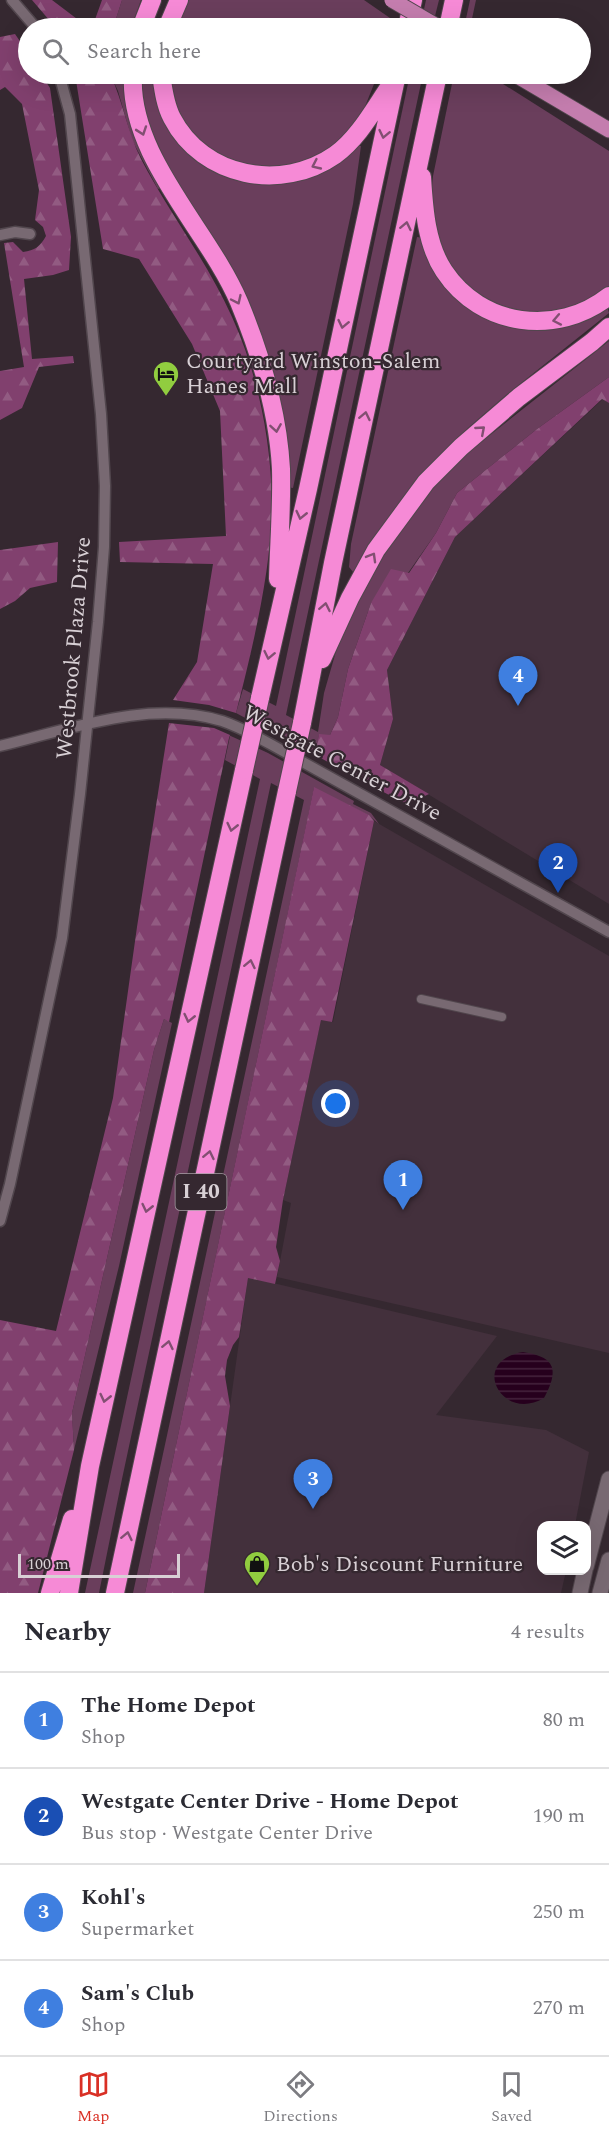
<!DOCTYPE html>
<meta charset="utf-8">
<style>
:root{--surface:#fff;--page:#f7f7f7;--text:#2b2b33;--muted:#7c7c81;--line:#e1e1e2;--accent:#d93025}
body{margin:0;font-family:Spectral,serif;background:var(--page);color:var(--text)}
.controls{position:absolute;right:18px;bottom:18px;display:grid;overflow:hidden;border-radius:12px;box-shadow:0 6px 24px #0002}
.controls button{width:54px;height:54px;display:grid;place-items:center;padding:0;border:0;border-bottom:2px solid var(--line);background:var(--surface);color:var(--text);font:30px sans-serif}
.scale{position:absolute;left:18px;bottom:15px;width:162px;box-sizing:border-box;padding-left:6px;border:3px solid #d8d0d5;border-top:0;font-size:16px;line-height:21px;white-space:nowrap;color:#d8d0d5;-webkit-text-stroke:4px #352830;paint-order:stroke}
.you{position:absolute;left:336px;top:1104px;width:21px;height:21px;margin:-15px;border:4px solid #fff;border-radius:50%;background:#1a73e8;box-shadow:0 0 0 9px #1a73e833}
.badge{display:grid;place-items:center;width:39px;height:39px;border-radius:50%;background:var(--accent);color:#fff;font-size:20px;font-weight:700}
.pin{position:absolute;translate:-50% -50px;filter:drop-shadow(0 2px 3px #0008)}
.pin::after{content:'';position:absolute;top:32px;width:21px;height:18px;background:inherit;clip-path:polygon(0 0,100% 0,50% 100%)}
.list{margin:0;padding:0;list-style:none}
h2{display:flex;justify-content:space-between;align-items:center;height:78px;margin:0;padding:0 24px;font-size:26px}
h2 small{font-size:20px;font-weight:400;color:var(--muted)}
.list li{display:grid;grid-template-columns:39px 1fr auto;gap:18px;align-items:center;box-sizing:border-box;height:96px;padding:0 24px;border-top:2px solid var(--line)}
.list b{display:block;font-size:22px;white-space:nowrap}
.list p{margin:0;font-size:20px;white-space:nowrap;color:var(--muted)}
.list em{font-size:20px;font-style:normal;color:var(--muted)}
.icon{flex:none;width:33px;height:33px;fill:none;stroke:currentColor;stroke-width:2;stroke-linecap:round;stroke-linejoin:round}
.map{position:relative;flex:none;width:609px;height:1593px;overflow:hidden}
.search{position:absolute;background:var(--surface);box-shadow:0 6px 24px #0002;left:18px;right:18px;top:18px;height:66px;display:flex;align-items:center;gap:15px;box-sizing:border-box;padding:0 21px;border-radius:33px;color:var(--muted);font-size:22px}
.sheet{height:462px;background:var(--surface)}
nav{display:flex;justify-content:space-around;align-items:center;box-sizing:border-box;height:84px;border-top:2px solid var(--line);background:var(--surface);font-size:16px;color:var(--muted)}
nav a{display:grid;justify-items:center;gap:3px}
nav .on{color:var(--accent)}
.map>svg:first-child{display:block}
.built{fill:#43303c}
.grass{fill:#6a3e5c}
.forest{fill:url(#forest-firs)}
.water{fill:url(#water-rules)}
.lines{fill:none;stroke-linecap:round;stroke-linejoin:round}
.pedestrian-casing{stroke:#51464d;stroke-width:10}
.minor-casing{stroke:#51464d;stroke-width:13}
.secondary-casing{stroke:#51464d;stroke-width:17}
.primary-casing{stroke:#51464d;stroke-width:17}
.motorway-casing{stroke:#51464d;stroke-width:20}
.pedestrian{stroke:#786972;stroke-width:8}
.minor{stroke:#786972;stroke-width:10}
.secondary{stroke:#786972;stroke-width:15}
.primary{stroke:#c47dae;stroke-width:15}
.motorway{stroke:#f68ad6;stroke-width:18}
.primary-bridge-casing{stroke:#51464d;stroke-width:17;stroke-linecap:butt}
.motorway-bridge-casing{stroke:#51464d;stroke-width:20;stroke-linecap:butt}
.primary-bridge{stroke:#c47dae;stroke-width:15}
.motorway-bridge{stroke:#f68ad6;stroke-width:18}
.oneway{stroke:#824f72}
.labels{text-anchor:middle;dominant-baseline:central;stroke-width:4.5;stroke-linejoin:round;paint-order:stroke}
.shield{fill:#352830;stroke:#a79ea4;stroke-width:1.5}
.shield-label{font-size:21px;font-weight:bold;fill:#d8d0d5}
.poi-label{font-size:22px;fill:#d8d0d5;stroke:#352830;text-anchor:start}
.street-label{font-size:22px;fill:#d8d0d5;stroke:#352830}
</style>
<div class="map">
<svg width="609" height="1593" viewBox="0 0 609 1593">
<defs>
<pattern id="forest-firs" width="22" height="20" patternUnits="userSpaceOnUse" patternTransform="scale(1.5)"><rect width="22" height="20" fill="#81406e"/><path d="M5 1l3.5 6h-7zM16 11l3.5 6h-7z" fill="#925b82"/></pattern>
<pattern id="water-rules" width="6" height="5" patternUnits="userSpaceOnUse" patternTransform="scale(1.5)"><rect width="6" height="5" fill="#26001d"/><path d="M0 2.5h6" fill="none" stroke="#45243d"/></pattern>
</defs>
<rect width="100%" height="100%" fill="#352830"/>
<!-- built -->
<path class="built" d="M603,399L609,403V904L380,765L393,719L387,670L455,537Z
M374,821L609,956V1353L277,1277L291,1203L283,1200L321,1019L333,1022Z
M248,1277L497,1336L436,1415L546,1430L589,1452L575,1525L542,1526V1570L566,1571L561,1593H204Z"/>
<!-- grass -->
<path class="grass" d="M122,0H141L131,28H113Z
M184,0H364L390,18L388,28H173Z
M426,0H439L432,28H420Z
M470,0H476L470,28H464Z
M110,74H125C125,119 140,148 161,187L158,189L132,140L118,91Z
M140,74H153L154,88L162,114L174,132L263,182L356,146H361L353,204L293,488L287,487L279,407L143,112Z
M166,74H378L362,114L333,149L306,163L259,170L210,153L181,120Z
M410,74H423L286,715L318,732L324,693L341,634L362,586L414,507L461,458L609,341V377L537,429L457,493L436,533L408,573L371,603L348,669L338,717L330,735H319L315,755L236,713L243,689L276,706Z
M454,74H481L492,77L609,151V289L574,310L517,314L477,297L440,254L430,206L433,176Z
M417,237L423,238L498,323L607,306L609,313L505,396L468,428L437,458L353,572L349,567L351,544Z
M222,732L268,753L354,801L353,804L371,813L379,824L368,815L314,788L145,1593H133L304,800L271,783L122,1479L99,1593H85L260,779L225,760L230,736Z
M164,1019L172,1023L119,1266L74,1450L72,1413L154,1050Z"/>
<!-- forest -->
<path class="forest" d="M32,0H52L89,28H56Z
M102,0H122L113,28H92Z
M15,34L28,53V74H41L50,88L71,237L69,270L53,275L24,279L32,359L73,356L74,363L39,367L22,408L0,420V371L24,367L4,243L13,242L23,252C35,250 40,247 46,236L43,227L35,220L39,190L22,104L5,87L0,90V37Z
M75,74H110C123,101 127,131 141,159C169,213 207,261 232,317C258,374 271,440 272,503C272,569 252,650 236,713L209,705L173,700L197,662L213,564L120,562L119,542L226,536L220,411L192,344L139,259L103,249Z
M609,377V403L602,399L455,537L387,670L393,719L380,765L429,794L410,803L402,802L315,755L319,734L330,735L338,717L348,669L371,603L391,569L409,573L436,533L457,493L537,429Z
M58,542L57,582L30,588L15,601L0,609V550Z
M169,723L214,728L230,735L229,738L169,1022L164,1019L154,1050L72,1413L74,1450L38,1593H0V1320L56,1331L113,1098L137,927Z
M314,787L369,815L374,821L332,1022L321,1020L283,1200L276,1247L280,1261L275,1284L248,1278L239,1337L233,1345L227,1360L225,1376L230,1406L204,1593H145Z"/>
<!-- water -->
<path class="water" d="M523,1352C556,1357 559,1370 544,1398C502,1423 468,1361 523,1352Z"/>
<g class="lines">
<!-- pedestrian casing -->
<g class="pedestrian-casing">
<path id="pedestrian" d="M421,999L502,1017"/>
</g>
<!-- minor casing -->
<g class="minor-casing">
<path id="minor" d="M12,0L36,28
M0,235L15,232L30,234
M0,746C71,729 149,699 222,721C240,727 256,736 272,745L609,932
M0,1221L10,1184L62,938L80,794L98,622L104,547L105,486L101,414L70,114L59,74"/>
</g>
<!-- secondary casing -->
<g class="secondary-casing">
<path id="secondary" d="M586,1567L609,1479
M580,1593L585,1570
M600,1593L609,1560"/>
</g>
<!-- primary casing -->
<g class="primary-casing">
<path id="primary" d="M514,74L609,130"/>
</g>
<!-- motorway casing -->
<g class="motorway-casing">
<path id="motorway" d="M141,28L152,0
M167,28L179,0
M407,28L413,0
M448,28L454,0
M133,74C128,156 208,229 239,302C261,355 278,412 281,469C282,506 279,542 278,579
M161,74C163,88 165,105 172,118C203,178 282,192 335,155C359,138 375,107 392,83
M422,177C424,208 426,244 444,271C481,327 557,337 609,296
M322,659L350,598L376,550L426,482L461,447L519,397L592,342L609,327
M260,698L308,489L397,74
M302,723L333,563L438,74
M50,1593L72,1519
M69,1593L90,1466L244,770
M115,1593L287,791"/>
</g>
<!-- pedestrian -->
<use href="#pedestrian" class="pedestrian"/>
<!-- minor -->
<use href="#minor" class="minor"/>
<!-- secondary -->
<use href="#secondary" class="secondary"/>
<!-- primary -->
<use href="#primary" class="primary"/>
<!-- motorway -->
<use href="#motorway" class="motorway"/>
<!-- primary-bridge casing -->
<g class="primary-bridge-casing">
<path id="primary-bridge" d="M392,0L440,28"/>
</g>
<!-- motorway-bridge casing -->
<g class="motorway-bridge-casing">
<path id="motorway-bridge" d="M244,770L260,698
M287,791L302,723"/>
</g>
<!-- primary-bridge -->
<use href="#primary-bridge" class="primary-bridge"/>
<!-- motorway-bridge -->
<use href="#motorway-bridge" class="motorway-bridge"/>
</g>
<!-- one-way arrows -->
<defs><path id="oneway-chevron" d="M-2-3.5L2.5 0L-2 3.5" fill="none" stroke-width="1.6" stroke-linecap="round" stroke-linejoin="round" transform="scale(1.5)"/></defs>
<g class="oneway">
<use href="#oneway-chevron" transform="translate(142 131) rotate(71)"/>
<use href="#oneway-chevron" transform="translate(384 134) rotate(102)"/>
<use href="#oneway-chevron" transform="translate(316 165) rotate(155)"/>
<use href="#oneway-chevron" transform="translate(406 226) rotate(-78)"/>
<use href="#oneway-chevron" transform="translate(237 300) rotate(65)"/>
<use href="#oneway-chevron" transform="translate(557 320) rotate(169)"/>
<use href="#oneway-chevron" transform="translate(343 324) rotate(102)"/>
<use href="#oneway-chevron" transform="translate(365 416) rotate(-78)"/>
<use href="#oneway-chevron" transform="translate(276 428) rotate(81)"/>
<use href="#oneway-chevron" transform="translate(481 430) rotate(-41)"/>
<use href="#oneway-chevron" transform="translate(301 515) rotate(103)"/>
<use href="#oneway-chevron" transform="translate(372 557) rotate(-60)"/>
<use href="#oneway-chevron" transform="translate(325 607) rotate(-79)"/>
<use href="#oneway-chevron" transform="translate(269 655) rotate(102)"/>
<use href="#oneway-chevron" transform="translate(232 827) rotate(103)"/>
<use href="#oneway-chevron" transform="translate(250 964) rotate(-78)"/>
<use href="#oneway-chevron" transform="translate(189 1018) rotate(103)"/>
<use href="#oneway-chevron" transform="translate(209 1155) rotate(-78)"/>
<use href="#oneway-chevron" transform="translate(147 1208) rotate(103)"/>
<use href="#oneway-chevron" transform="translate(168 1345) rotate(-78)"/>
<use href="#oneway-chevron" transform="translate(105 1398) rotate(103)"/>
<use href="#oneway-chevron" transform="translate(127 1536) rotate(-78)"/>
</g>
<!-- icons -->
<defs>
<g id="hotel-pin" transform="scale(1.35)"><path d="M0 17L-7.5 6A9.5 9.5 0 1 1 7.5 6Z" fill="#91cd3f" stroke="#352830"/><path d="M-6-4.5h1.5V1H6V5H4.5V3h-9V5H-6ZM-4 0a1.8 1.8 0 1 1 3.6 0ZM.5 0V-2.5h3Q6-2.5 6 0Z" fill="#111"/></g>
<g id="shop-pin" transform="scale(1.35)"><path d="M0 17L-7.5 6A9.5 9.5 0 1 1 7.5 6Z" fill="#91cd3f" stroke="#352830"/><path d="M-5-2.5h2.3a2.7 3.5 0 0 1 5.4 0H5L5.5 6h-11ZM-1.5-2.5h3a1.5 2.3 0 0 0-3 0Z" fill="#111"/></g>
</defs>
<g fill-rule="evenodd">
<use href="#hotel-pin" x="166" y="374"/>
<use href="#shop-pin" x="257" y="1564"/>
</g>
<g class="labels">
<!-- shield labels -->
<rect class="shield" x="175.5" y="1174" width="51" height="36" rx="4.5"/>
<g class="shield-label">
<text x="201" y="1192">I 40</text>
</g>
<!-- poi labels -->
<g class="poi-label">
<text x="186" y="361">Courtyard Winston-Salem<tspan x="186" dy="25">Hanes Mall</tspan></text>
<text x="276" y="1564">Bob's Discount Furniture</text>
</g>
<!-- street labels -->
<g class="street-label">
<text transform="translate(74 648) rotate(-85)">Westbrook Plaza Drive</text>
<text transform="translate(342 763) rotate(28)">Westgate Center Drive</text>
</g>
</g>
</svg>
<div class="controls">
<button><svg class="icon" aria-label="layers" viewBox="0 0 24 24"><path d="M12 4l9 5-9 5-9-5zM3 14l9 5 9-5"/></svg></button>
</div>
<div class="scale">100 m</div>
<div class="you"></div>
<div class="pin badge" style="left:403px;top:1210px;background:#3f7fe0">1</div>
<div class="pin badge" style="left:558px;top:893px;background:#1a4fb4">2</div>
<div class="pin badge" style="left:313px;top:1509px;background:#3f7fe0">3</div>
<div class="pin badge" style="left:518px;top:706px;background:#3f7fe0">4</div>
<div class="search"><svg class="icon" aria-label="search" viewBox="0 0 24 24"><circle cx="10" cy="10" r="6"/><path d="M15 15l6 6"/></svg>Search here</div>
</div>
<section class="sheet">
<h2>Nearby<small>4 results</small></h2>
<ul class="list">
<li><span class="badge" style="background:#3f7fe0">1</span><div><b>The Home Depot</b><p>Shop</p></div><em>80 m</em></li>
<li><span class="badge" style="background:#1a4fb4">2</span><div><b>Westgate Center Drive - Home Depot</b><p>Bus stop · Westgate Center Drive</p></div><em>190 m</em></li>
<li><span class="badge" style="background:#3f7fe0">3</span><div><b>Kohl's</b><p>Supermarket</p></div><em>250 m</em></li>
<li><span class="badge" style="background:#3f7fe0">4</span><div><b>Sam's Club</b><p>Shop</p></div><em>270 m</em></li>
</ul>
</section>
<nav>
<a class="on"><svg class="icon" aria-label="map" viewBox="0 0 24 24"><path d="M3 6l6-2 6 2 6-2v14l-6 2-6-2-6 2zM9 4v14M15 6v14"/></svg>Map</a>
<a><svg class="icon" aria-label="directions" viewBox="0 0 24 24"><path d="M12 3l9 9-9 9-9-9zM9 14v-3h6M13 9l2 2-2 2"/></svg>Directions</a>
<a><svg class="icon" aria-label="saved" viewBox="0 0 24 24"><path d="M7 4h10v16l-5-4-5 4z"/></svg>Saved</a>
</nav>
